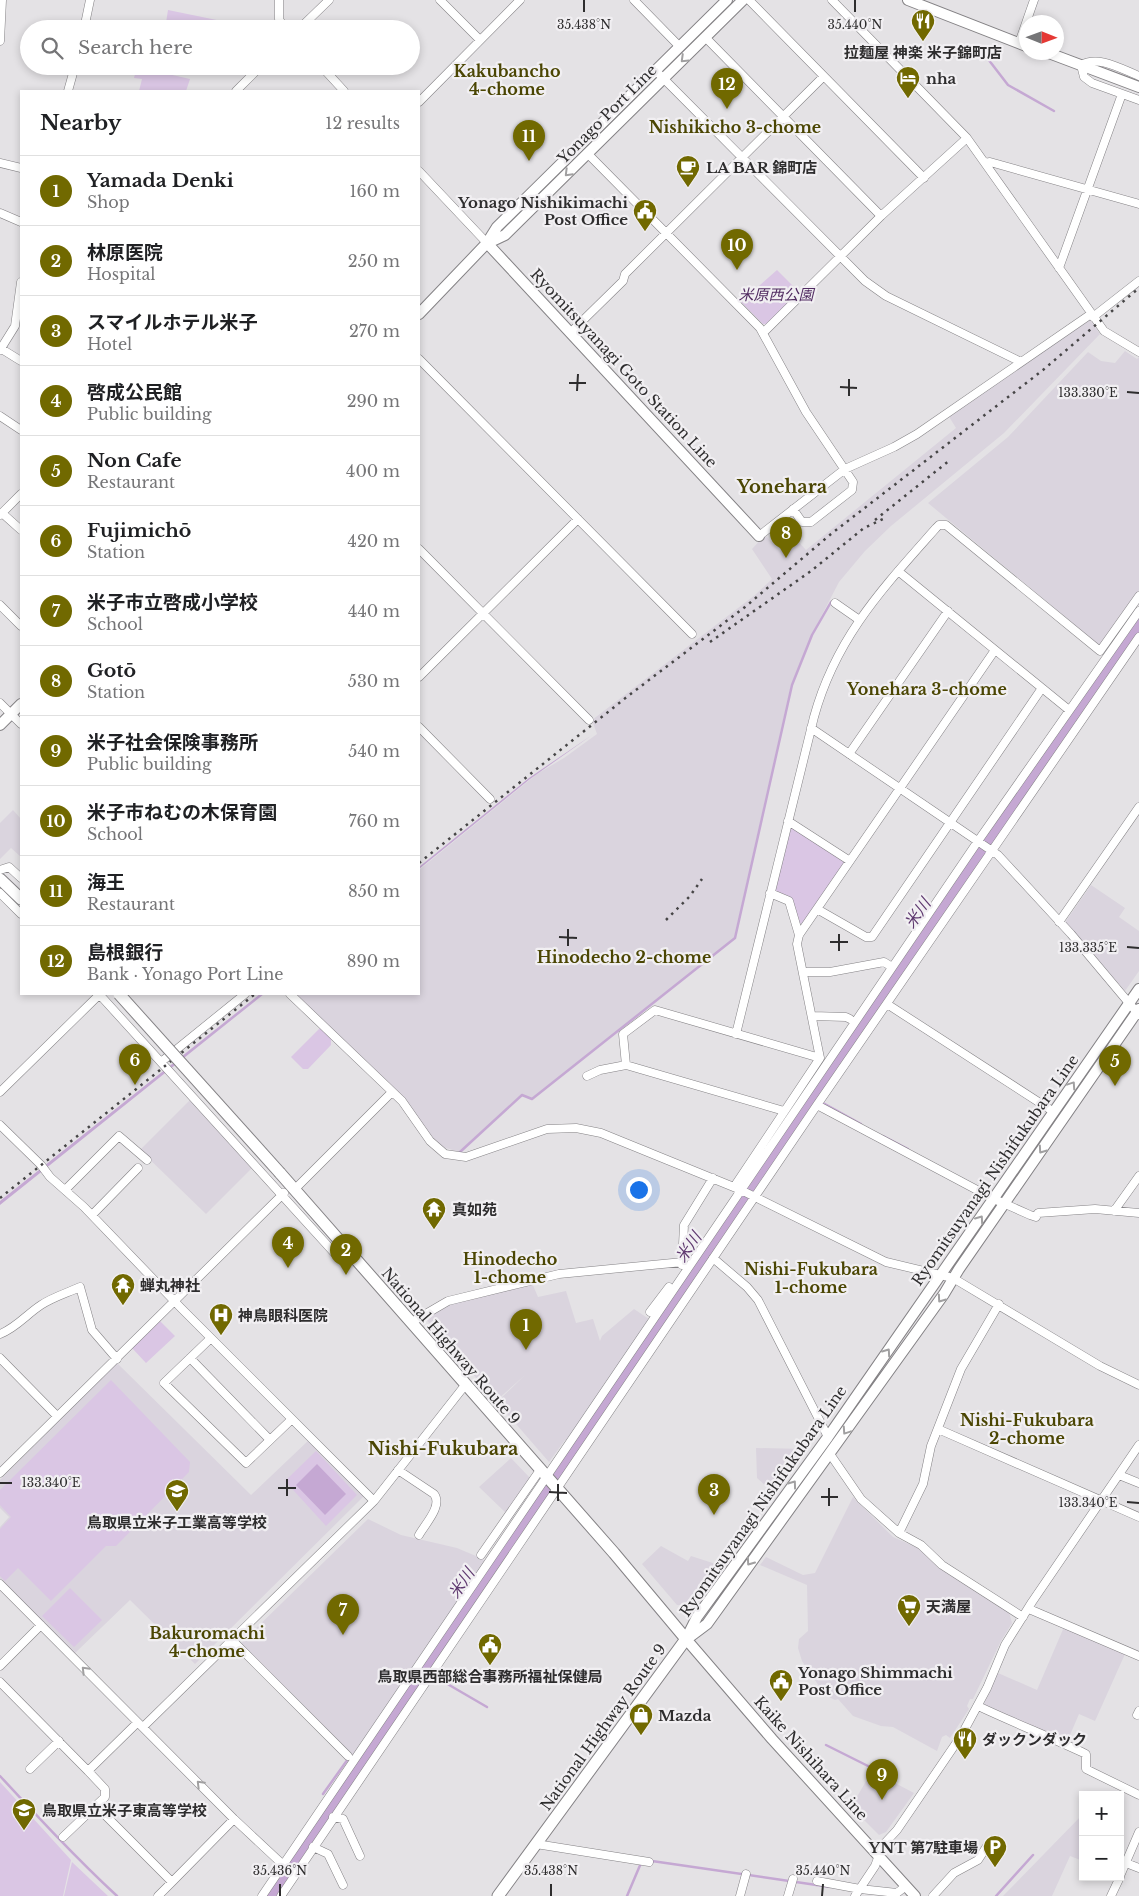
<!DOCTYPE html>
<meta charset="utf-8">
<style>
:root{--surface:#fff;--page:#f2f2f2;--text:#202124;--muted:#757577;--line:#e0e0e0;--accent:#716900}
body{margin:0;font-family:"Libre Baskerville","Noto Sans JP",serif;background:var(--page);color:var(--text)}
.controls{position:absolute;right:15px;bottom:15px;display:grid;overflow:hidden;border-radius:0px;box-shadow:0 2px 8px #0003}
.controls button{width:45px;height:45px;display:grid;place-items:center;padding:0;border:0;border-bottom:1px solid var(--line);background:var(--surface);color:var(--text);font:25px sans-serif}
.compass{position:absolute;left:1019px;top:15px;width:45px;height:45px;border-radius:50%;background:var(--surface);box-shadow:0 2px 8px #0003;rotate:91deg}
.you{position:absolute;left:638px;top:1189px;width:18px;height:18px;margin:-12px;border:4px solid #fff;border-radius:50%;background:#1a73e8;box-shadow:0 0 0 8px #1a73e833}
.badge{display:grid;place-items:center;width:32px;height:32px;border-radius:50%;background:var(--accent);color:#fff;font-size:16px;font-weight:700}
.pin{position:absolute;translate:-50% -41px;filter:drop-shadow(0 1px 2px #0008)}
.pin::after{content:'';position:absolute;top:26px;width:18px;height:15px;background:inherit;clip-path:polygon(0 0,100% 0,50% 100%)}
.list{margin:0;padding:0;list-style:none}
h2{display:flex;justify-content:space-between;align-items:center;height:65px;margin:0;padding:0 20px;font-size:21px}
h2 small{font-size:16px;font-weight:400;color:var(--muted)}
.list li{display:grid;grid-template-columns:32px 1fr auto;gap:15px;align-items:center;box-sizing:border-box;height:70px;padding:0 20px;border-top:1px solid var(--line)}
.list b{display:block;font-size:19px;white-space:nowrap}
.list p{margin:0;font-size:16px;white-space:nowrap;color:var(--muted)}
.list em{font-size:16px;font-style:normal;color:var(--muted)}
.icon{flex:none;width:28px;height:28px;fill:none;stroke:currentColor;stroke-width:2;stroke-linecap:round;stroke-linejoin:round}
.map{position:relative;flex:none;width:1139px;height:1896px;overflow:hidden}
.search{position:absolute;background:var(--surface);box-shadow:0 2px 8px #0003;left:20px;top:20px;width:400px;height:55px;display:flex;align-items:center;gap:12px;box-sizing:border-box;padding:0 18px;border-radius:28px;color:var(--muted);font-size:19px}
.panel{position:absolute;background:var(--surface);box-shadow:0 2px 8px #0003;left:20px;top:90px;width:400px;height:905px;border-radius:0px}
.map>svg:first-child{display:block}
.built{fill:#dad4de}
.green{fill:#dac6e4}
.water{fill:#c5a8d3}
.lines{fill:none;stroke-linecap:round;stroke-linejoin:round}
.stream{stroke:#c5a8d3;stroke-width:2.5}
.river{stroke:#c5a8d3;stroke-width:15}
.minor-casing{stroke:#848285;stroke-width:9}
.major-casing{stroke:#848285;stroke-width:12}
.highway-casing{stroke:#848285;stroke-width:13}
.minor{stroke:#fff;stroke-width:8}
.major{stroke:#fff;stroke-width:10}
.highway{stroke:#fff;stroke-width:11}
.rail{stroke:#464546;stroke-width:2.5;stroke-dasharray:2.5 5;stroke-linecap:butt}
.highway-bridge-casing{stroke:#848285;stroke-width:13;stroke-linecap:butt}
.highway-bridge{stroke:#fff;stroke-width:11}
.oneway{stroke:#a1a0a1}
.ticks{fill:none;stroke:#2e2d2e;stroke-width:2}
.labels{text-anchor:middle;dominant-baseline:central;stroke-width:4.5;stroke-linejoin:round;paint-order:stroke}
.poi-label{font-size:15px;font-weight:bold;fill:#2e2d2e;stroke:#f1eff2;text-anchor:start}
.street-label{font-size:15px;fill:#2e2d2e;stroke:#f1eff2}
.park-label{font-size:15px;font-style:italic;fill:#512c62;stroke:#f1eff2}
.neighbourhood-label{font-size:16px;font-weight:bold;fill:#4b4603;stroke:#f1eff2}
.water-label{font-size:16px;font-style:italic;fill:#5f3970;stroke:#f1eff2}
.quarter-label{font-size:18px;font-weight:bold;fill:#4b4603;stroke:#f1eff2}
.ticks-label{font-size:12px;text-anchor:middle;fill:#2e2d2e;stroke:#f1eff2;stroke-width:4.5;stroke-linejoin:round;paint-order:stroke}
</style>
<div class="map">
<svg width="1139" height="1896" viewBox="0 0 1139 1896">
<rect width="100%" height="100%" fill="#e4e2e5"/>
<!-- built -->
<path class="built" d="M1090,320L1100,334L1004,433L891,526L865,551L839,582L812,634L791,685L734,938L532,1099L522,1094L460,1152L442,1147L430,1135L407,1101L296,994H419V870L537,774L564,758L597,734L592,720L755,595L772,579L752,549L765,535L780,551L796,539L806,550L956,428L948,415Z
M1125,351L1137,359L1139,357V590L1104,644H1098L928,503L1008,437L1088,352L1101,361L1115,363Z
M13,810L21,819V857L11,848L0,859V823Z
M1091,885L1125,908L1119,917L1139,931V971L1125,991L1066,924V921Z
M190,1100L252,1168L206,1214L140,1150Z
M532,1283L538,1297L566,1291L576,1323L593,1319L600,1341L602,1336L634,1309L649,1319L568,1442L565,1440L549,1462L497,1402L525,1375L496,1401L424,1317L449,1303Z
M117,1363L251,1495L310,1439L364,1496L195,1664L130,1600L74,1654L0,1580V1527L9,1517L0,1508V1480Z
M756,1448L806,1449L774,1493L757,1478Z
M511,1458L530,1478L506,1513L479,1487Z
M853,1497L893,1537L918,1548L939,1568L1009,1612L1012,1623L1001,1641L973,1699H970L967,1706L969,1709L950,1738L946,1735L942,1737L937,1751L893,1727L881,1726L853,1716L838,1699L835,1700L825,1695L802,1661L798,1648L799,1639L808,1631L807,1585L760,1565L766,1557L803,1575L815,1573Z
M368,1519L401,1535L457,1548L483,1559L485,1562L353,1757L240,1644Z
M661,1546L688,1561L691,1556L722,1566L694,1606L677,1605L642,1564Z
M1064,1627L1125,1654L1095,1721L1079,1714L1067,1742L983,1706L998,1673L1037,1690Z
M872,1771L914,1793L886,1832L879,1835L851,1807Z
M1083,1814V1861L1070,1856L1052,1896H1003Z"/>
<!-- green -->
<path class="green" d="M168,10L241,25L237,29H165Z
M137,67L190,79L186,91H139L142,79L134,78Z
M777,270L800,293L768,324H763L741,302Z
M793,826L843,861L844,864L803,924L798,923L792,899L776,893L775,889L790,827Z
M1127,1015L1003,1195V1194Z
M320,1028L331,1039V1045L308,1069H303L291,1057Z
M160,1321L175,1336L146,1363L132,1348Z
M111,1380L190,1462L189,1472L116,1546H106L51,1601L18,1568L5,1581L0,1576V1529L11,1517L0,1505V1490Z
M316,1451L357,1495L326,1526L285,1481Z
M70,1588L102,1620L74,1647L42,1616Z
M0,1782L71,1860L63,1896H0Z
M72,1862L108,1896H64Z"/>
<!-- water -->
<path class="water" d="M592,735L530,779L419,869V867L529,778Z
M260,994H264L0,1205V1201Z
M317,1464L346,1494L325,1515L296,1485Z"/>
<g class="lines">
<!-- stream -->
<path class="stream" d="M988,59L1008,85L1054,111
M823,1103L861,1124
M883,1136L908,1149
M460,1152L522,1095L532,1099L735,938L792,685L812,635L831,602
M434,1679L444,1682L487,1707
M826,1745L872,1768
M0,1776C38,1817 76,1858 117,1896
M323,1794L348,1759
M652,1863V1861L830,1887
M627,1896L641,1863
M996,1896L1033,1855"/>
<!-- river -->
<path class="river" d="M270,1896L822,1082L1139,621"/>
<!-- minor casing -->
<g class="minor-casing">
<path id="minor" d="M279,0V19L285,29
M440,0L480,40
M634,0L680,47
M749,0L924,178
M832,0L967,138L1104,331L1139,352
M84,29L90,0
M299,29L329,0
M706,38L881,216
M0,41L2,0
M1019,43L1034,0
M321,66L344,91
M656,71L865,281L886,296L1021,362
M1139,76C1121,69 1099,55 1081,65L1084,77L1092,83L1139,100
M68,91L75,66
M236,91L261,66
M419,102L520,0
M588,154L760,328L806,412L853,482L852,490L811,522H802L793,509
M0,163L21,168
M985,163L990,162L1139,204
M419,171L487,243
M0,213L21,222
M1059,268L1122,94
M1093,317L1139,281
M570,333L623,281L625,274L823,77
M763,333L881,216L967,138
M0,348L21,361
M0,350L15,326L21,282
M419,359L692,634
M0,416L21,430
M2,513L21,530
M0,515L21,494
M759,536L845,469L894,447L917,434L1091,314
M419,549L589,720
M898,571L1069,710
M835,603L858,619
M0,605L21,626
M419,677L578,519
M0,703L21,724
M419,727L490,799
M811,728L998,855L1071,934L1139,1015
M849,754L948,611
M788,821L850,861
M0,870L9,867L21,878
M0,893L21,914
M770,893L789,901L799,935
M817,909L866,937H872L1042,688
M1059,922L1139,807
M804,972H830L884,962L892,967
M99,994L338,1257L344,1260L354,1257
M290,994L402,1101L430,1141L445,1154L466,1157L547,1129L576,1128L601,1133L741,1190L886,1262L953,1278L1100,1366L1139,1385
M887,1004L1054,1112
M813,1016L846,1017L850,1019
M736,1034L814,717C836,637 883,588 936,528L939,525H946L1100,651L1139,596
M161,1062L245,994
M587,1076L600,1070L626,1065
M0,1092L100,994
M817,1105L994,1199L1030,1215L1036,1217L1038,1213L1095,1209L1139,1213
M784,1111L626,1065L623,1034L655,1010L820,1058
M0,1125L41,1165L50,1177L84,1207L181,1308L374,1501
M734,1187L820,1058L797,944L799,935L995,650
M65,1190L119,1136L147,1160
M294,1190L392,1092
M1114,1211L1139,1176
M92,1215L138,1168
M713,1258L747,1287L758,1300L828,1437
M682,1265L684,1225L713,1178
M650,1312L669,1287
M412,1322L448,1301L559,1274L683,1262
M0,1334C16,1328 27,1314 41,1305C53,1297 67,1293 80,1287L92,1330L117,1359
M211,1338L164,1383L246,1463L292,1419
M0,1358L57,1416
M190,1358L270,1440
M938,1429L1139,1517
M830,1454L861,1499L899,1533L921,1545L942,1565L1023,1617
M398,1470L434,1494C443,1506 425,1524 419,1535
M0,1473L284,1193
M1119,1475L1139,1483
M899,1533L923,1484L931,1446L961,1369L999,1304
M481,1555L540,1470
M0,1584L234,1819L294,1875
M1029,1609L1139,1656
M232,1640L348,1756
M0,1666L41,1625
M0,1682L88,1771L137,1723
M978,1706C1014,1723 1050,1737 1086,1754V1769L1139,1795
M1137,1715L1139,1711
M143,1727L374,1501L466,1384
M30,1769L59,1741
M96,1806L172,1882L158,1896
M333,1817L343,1819L360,1856
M63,1837L105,1797V1789L88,1771
M536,1844L649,1862
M313,1847L328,1854L343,1885
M1126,1863L1139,1868
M1120,1876L1139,1832
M817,1881L860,1889L897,1893L906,1886
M172,1882L234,1819
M262,1896L978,841L1139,611
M281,1896L817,1105L1139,637
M740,1896L746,1874
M788,1896L793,1879
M855,1896L875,1866L883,1845L897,1830L961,1736L987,1688L1005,1645L1032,1602L1139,1445
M933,1896L954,1873L978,1860L989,1843L994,1840
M1111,1896L1120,1877"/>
</g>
<!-- major casing -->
<g class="major-casing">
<path id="major" d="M908,0L1026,46
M1046,52L1139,87
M487,243L759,536
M488,243L505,235L743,0
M419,314L487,243L497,227L727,0
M0,725L21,704
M686,1639L697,1617L828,1437L1139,989
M686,1639L772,1739L915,1896
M687,1639L707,1624L944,1294L959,1269L1139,1009"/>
</g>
<!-- highway casing -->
<g class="highway-casing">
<path id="highway" d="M0,879L21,899
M280,1173L614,1553L686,1639L498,1896"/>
</g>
<!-- minor -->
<use href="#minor" class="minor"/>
<!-- major -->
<use href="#major" class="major"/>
<!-- highway -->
<use href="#highway" class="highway"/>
<!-- rail -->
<path class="rail" d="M875,520L950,460
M710,642L811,571L864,528L885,518
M419,863L628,696L745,607L831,534L1043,370L1139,288
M666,920L690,896L702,879
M0,1198L255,994"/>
<!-- highway-bridge casing -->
<g class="highway-bridge-casing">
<path id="highway-bridge" d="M119,994L280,1173"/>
</g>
<!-- highway-bridge -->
<use href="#highway-bridge" class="highway-bridge"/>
</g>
<!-- one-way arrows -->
<defs><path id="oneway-chevron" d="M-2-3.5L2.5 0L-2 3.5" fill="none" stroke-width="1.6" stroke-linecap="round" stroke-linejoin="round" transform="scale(1.25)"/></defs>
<g class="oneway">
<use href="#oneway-chevron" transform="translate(684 59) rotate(136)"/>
<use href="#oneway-chevron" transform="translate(568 173) rotate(135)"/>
<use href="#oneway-chevron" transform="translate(1072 1085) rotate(-56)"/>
<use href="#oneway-chevron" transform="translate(1042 1150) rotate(125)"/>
<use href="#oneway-chevron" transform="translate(980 1219) rotate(-55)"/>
<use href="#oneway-chevron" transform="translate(941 1299) rotate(125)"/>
<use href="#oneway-chevron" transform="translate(887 1352) rotate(-55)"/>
<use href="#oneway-chevron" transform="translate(846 1431) rotate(124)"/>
<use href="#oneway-chevron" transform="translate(793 1484) rotate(-54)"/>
<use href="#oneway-chevron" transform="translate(750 1562) rotate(125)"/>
<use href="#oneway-chevron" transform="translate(85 1670) rotate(-135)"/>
<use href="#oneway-chevron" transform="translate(200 1784) rotate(-135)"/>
</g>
<!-- ticks -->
<path class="ticks" d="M584,12V0M855,12V0M569,383H586M840,387L857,388M577,391L578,374M1127,392L1139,393M849,396V379M559,937L577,938M830,942H848M568,946V929M1127,947L1139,948M839,951V934M0,1483H12M278,1488H296M549,1492L567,1493M287,1496V1479M821,1497H838M558,1501V1484M1127,1502L1139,1503M829,1506V1488M280,1896V1884M551,1896V1884M822,1896L823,1884"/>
<!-- icons -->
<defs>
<g id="restaurant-pin" transform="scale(1.25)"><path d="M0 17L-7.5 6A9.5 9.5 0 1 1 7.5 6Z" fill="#716900" stroke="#f1eff2"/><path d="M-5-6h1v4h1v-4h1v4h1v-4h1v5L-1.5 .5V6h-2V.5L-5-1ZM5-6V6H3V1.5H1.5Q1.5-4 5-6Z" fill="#fff"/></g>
<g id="hotel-pin" transform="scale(1.25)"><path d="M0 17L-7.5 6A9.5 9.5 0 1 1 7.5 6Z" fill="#716900" stroke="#f1eff2"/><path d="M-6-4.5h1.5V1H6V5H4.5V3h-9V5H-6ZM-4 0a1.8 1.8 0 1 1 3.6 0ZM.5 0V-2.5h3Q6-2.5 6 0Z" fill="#fff"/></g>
<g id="cafe-pin" transform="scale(1.25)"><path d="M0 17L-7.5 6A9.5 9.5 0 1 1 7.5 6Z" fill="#716900" stroke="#f1eff2"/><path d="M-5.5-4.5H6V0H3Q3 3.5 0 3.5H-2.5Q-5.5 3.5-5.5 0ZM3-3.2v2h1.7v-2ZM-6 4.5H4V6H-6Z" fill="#fff"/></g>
<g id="civic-pin" transform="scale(1.25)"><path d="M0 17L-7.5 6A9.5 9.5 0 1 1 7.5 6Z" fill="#716900" stroke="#f1eff2"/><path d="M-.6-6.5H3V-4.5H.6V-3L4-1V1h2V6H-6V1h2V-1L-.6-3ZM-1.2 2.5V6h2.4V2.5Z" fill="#fff"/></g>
<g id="temple-pin" transform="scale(1.25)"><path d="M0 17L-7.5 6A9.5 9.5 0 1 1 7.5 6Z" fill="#716900" stroke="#f1eff2"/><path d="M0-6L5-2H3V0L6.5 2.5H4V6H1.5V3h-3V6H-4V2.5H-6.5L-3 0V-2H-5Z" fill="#fff"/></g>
<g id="hospital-pin" transform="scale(1.25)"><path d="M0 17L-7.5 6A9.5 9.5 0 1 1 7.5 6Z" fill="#716900" stroke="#f1eff2"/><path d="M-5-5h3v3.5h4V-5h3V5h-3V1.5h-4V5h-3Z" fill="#fff"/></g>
<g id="school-pin" transform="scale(1.25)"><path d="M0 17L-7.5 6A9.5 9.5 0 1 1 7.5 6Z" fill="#716900" stroke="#f1eff2"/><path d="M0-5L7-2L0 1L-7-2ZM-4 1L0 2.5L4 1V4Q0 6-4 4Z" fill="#fff"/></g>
<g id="supermarket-pin" transform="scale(1.25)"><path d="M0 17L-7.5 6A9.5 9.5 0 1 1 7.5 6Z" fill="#716900" stroke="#f1eff2"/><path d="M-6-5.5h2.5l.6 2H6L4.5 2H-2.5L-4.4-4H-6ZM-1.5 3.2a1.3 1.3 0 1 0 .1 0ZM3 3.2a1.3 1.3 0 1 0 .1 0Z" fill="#fff"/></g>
<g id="shop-pin" transform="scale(1.25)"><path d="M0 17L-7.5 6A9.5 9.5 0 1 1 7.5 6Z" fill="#716900" stroke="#f1eff2"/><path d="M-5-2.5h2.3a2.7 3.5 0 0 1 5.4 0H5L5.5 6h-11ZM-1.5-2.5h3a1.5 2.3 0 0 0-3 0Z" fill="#fff"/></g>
<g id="parking-pin" transform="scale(1.25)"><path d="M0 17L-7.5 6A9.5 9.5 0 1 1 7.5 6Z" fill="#716900" stroke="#f1eff2"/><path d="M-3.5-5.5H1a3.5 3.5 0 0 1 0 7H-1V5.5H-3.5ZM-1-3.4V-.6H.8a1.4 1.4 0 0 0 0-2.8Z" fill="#fff"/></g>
</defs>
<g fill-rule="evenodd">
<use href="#restaurant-pin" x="923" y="21"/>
<use href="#hotel-pin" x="908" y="78"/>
<use href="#cafe-pin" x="688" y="167"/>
<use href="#civic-pin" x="645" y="211"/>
<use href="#temple-pin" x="434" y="1209"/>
<use href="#temple-pin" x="123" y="1285"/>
<use href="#hospital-pin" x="221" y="1315"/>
<use href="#school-pin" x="177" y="1491"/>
<use href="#supermarket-pin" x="909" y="1606"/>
<use href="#civic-pin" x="490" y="1645"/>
<use href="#civic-pin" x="781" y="1681"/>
<use href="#shop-pin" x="641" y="1715"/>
<use href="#restaurant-pin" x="965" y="1739"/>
<use href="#school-pin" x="24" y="1810"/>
<use href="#parking-pin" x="995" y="1847"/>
</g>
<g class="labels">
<!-- poi labels -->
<g class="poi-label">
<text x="923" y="52" text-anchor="middle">拉麺屋 神楽 米子錦町店</text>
<text x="926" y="78">nha</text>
<text x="706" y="167">LA BAR 錦町店</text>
<text x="628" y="202" text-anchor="end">Yonago Nishikimachi<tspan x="628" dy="17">Post Office</tspan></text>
<text x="452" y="1209">真如苑</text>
<text x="140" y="1285">蝉丸神社</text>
<text x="238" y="1315">神鳥眼科医院</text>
<text x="177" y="1522" text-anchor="middle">鳥取県立米子工業高等学校</text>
<text x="926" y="1606">天満屋</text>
<text x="798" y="1672">Yonago Shimmachi<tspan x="798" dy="17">Post Office</tspan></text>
<text x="490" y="1676" text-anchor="middle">鳥取県西部総合事務所福祉保健局</text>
<text x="658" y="1715">Mazda</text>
<text x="982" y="1739">ダックンダック</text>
<text x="42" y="1810">鳥取県立米子東高等学校</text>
<text x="978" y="1847" text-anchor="end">YNT 第7駐車場</text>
</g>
<!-- street labels -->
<g class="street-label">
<text transform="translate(607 114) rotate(-45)">Yonago Port Line</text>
<text transform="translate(624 368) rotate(47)">Ryomitsuyanagi Goto Station Line</text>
<text transform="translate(995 1170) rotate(-55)">Ryomitsuyanagi Nishifukubara Line</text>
<text transform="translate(451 1346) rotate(49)">National Highway Route 9</text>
<text transform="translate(763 1501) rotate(-55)">Ryomitsuyanagi Nishifukubara Line</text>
<text transform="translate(603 1727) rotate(-54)">National Highway Route 9</text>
<text transform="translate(811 1758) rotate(48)">Kaike Nishihara Line</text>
</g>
<!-- park labels -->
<g class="park-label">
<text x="776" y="294">米原西公園</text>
</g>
<!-- neighbourhood labels -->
<g class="neighbourhood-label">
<text x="507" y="71">Kakubancho<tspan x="507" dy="18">4-chome</tspan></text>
<text x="735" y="127">Nishikicho 3-chome</text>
<text x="927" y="689">Yonehara 3-chome</text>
<text x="624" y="957">Hinodecho 2-chome</text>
<text x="510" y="1259">Hinodecho<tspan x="510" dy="18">1-chome</tspan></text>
<text x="811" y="1269">Nishi-Fukubara<tspan x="811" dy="18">1-chome</tspan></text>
<text x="1027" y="1420">Nishi-Fukubara<tspan x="1027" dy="18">2-chome</tspan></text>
<text x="207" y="1633">Bakuromachi<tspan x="207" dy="18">4-chome</tspan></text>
</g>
<!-- water labels -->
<g class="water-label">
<text transform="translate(917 913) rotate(-55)">米川</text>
<text transform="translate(688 1247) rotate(-56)">米川</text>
<text transform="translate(461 1583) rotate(-56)">米川</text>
</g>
<!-- quarter labels -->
<g class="quarter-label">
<text x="782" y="487">Yonehara</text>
<text x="443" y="1449">Nishi-Fukubara</text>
</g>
</g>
<g class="ticks-label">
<text x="584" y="29">35.438°N</text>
<text x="855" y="29">35.440°N</text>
<text x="1088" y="397">133.330°E</text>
<text x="1088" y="952">133.335°E</text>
<text x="51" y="1487">133.340°E</text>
<text x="1088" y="1507">133.340°E</text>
<text x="280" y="1875">35.436°N</text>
<text x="551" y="1875">35.438°N</text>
<text x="823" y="1875">35.440°N</text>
</g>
</svg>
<div class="controls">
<button>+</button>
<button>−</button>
</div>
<svg class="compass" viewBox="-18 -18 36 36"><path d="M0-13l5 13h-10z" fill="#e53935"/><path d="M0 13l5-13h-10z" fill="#757577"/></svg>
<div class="you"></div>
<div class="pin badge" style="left:526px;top:1350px">1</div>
<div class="pin badge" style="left:346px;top:1275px">2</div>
<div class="pin badge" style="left:714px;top:1515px">3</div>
<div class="pin badge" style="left:288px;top:1268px">4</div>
<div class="pin badge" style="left:1115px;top:1086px">5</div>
<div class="pin badge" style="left:135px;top:1085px">6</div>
<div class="pin badge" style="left:343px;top:1635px">7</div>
<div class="pin badge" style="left:786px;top:558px">8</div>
<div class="pin badge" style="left:882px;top:1800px">9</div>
<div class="pin badge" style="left:737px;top:270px">10</div>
<div class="pin badge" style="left:529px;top:161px">11</div>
<div class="pin badge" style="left:727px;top:109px">12</div>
<div class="search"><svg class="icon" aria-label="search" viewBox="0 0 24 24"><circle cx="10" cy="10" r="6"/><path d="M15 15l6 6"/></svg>Search here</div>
<section class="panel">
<h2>Nearby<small>12 results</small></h2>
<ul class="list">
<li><span class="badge">1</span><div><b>Yamada Denki</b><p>Shop</p></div><em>160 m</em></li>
<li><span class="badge">2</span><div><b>林原医院</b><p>Hospital</p></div><em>250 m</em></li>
<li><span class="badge">3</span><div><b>スマイルホテル米子</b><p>Hotel</p></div><em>270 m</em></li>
<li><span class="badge">4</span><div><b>啓成公民館</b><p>Public building</p></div><em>290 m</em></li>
<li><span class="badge">5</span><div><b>Non Cafe</b><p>Restaurant</p></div><em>400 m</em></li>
<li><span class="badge">6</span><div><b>Fujimichō</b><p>Station</p></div><em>420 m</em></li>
<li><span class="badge">7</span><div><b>米子市立啓成小学校</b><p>School</p></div><em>440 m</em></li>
<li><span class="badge">8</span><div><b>Gotō</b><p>Station</p></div><em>530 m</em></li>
<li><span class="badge">9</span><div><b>米子社会保険事務所</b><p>Public building</p></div><em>540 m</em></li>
<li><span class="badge">10</span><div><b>米子市ねむの木保育園</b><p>School</p></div><em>760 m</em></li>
<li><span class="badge">11</span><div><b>海王</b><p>Restaurant</p></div><em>850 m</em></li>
<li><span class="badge">12</span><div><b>島根銀行</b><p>Bank · Yonago Port Line</p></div><em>890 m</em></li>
</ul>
</section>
</div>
